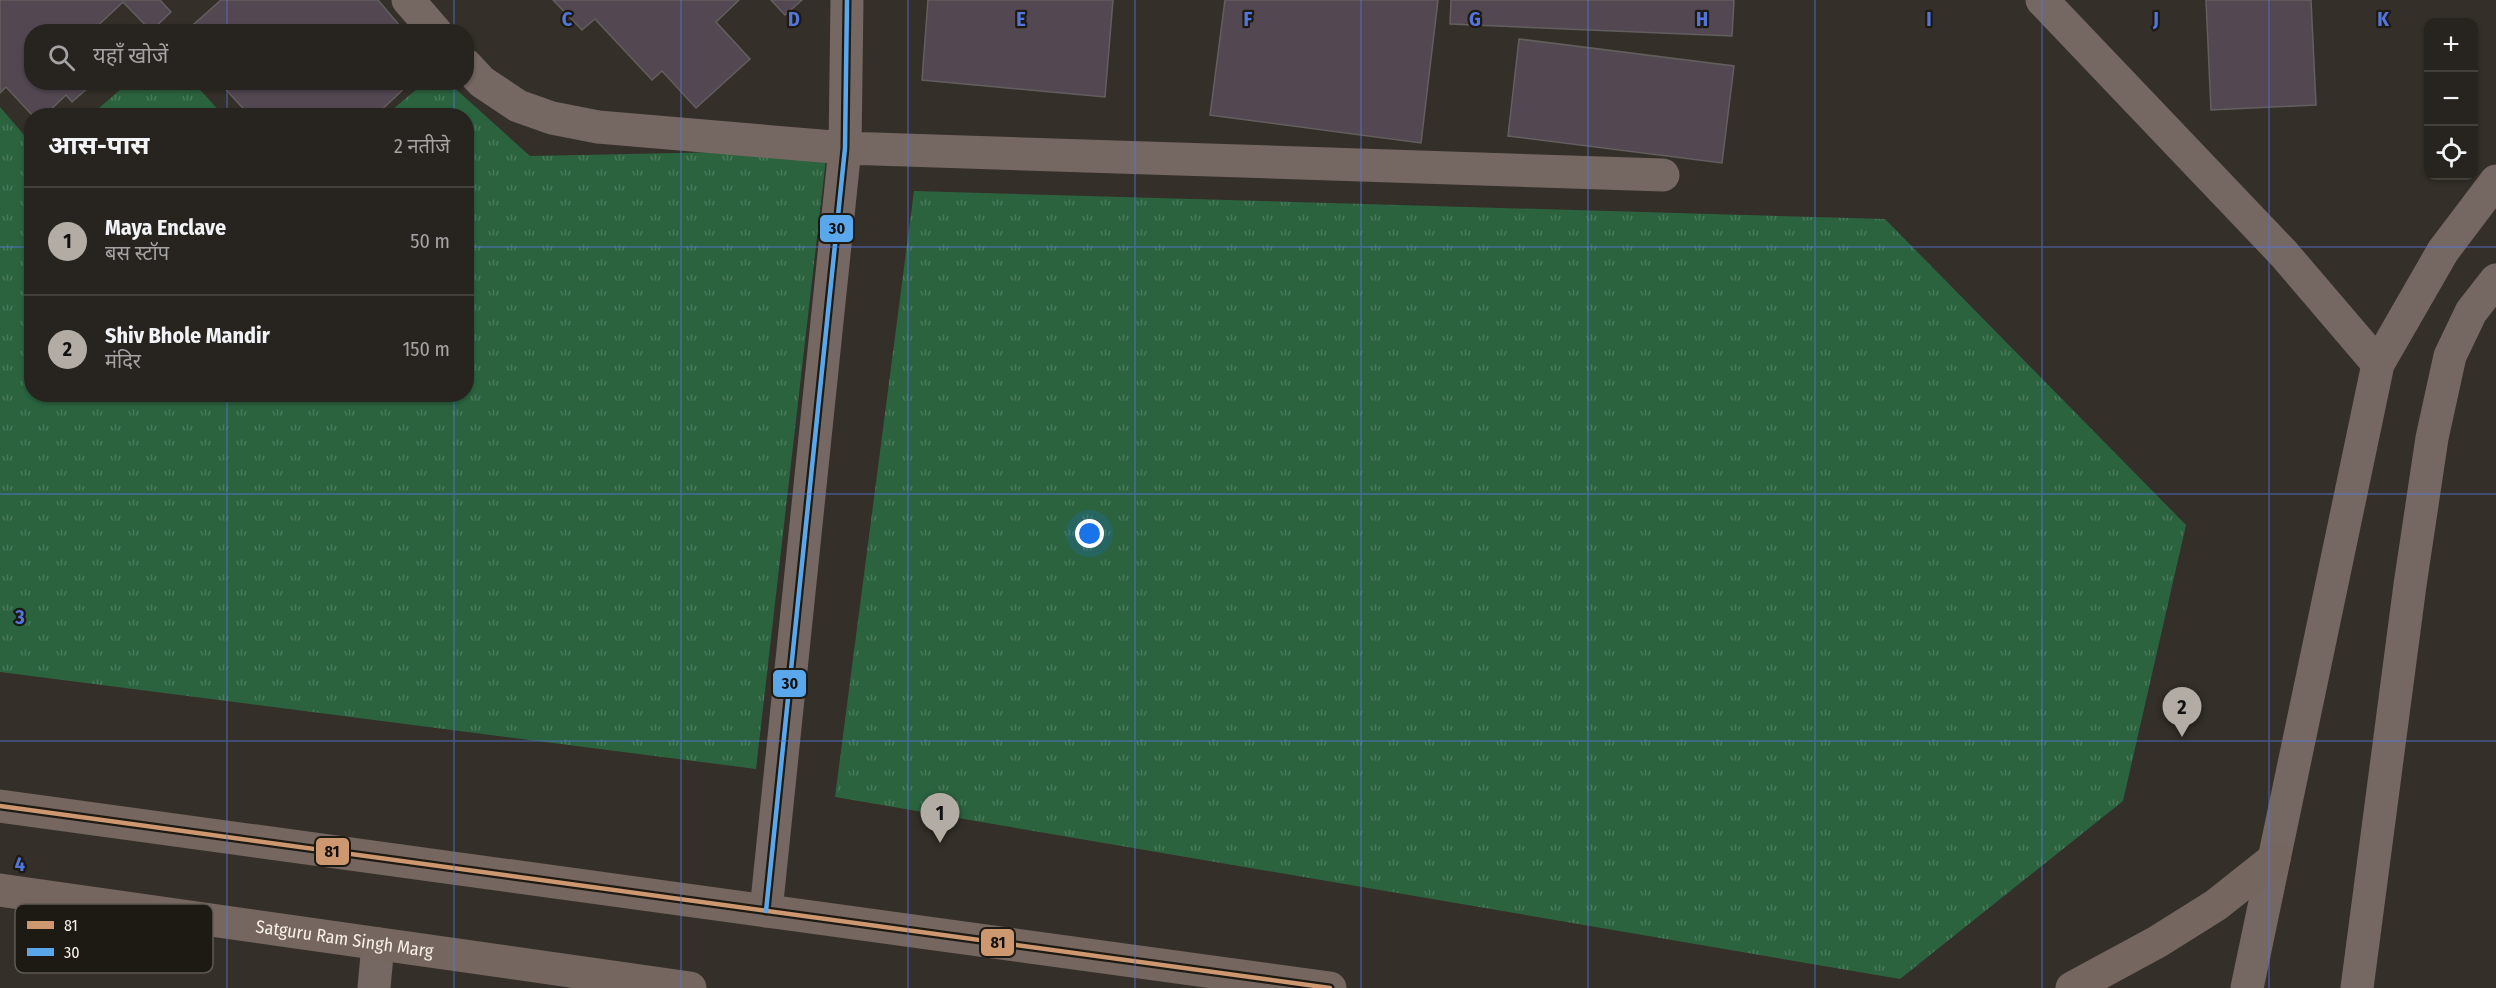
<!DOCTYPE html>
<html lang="hi">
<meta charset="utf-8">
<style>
:root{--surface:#27231e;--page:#2f2b27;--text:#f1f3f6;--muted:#a4a4a4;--line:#43403c;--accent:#b3aca4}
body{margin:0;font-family:"Fira Sans Condensed","Noto Sans Devanagari",sans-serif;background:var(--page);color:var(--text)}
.controls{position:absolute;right:18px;top:18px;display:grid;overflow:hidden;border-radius:12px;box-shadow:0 2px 4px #0004}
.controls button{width:54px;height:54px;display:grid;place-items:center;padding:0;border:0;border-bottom:2px solid var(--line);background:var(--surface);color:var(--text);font:30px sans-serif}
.you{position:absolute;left:1090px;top:534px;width:21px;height:21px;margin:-15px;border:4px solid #fff;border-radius:50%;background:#1a73e8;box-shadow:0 0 0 9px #1a73e833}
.badge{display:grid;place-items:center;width:39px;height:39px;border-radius:50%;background:var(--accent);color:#111;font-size:20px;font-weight:700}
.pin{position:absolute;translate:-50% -50px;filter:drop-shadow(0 2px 3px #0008)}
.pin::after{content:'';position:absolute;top:32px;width:21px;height:18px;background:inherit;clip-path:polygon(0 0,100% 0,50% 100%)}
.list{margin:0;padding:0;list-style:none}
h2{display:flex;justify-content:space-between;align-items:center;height:78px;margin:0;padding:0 24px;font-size:26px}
h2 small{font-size:20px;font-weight:400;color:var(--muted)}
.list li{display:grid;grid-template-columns:39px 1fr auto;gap:18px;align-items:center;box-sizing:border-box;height:108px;padding:0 24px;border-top:2px solid var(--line)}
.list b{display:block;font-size:22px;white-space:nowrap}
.list p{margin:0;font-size:20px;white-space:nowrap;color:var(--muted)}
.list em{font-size:20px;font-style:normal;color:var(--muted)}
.icon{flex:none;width:33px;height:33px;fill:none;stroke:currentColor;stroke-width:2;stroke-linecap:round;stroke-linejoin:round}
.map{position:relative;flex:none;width:2496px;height:988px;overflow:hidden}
.search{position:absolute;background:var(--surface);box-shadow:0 2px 4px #0004;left:24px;top:24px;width:450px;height:66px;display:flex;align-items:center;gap:15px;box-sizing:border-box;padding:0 21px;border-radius:24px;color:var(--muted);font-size:22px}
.panel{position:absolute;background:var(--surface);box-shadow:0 2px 4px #0004;left:24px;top:108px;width:450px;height:294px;border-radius:24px}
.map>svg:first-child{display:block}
.park{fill:url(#park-tufts)}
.building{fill:#534752;stroke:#635f5f;stroke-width:1.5}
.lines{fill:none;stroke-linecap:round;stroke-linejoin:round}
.minor{stroke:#756762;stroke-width:33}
.major{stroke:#75665f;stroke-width:33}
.bus-1-casing{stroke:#1d1913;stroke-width:9}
.bus-2-casing{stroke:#1d1913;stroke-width:9}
.bus-1{stroke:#cd976f;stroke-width:4.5}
.bus-2{stroke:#5aa8eb;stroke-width:4.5}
.grid{fill:none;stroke:#5476dc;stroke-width:1.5;stroke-opacity:0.55}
.labels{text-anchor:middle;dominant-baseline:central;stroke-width:4.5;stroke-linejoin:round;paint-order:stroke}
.street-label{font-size:18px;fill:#f7f0e7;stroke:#1d1913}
.key{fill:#1d1913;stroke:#5e5a53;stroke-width:1.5}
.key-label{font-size:16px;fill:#f7f0e7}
.grid-label{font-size:20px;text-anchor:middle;font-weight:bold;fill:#5476dc;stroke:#1d1913;stroke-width:4.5;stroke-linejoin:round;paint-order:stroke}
.line-badge{stroke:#1d1913;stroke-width:2}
.pale-badge-label{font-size:16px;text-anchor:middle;font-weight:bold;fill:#111}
</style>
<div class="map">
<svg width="2496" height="988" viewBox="0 0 2496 988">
<defs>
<pattern id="park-tufts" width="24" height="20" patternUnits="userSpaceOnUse" patternTransform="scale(1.5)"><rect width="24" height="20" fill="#2b633f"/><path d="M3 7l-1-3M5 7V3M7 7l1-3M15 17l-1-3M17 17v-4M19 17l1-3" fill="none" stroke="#4a7a5b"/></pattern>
</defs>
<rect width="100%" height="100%" fill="#342f28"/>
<!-- park -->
<path class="park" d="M129,82L194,83L223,115H91Z
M424,83H449L530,156L827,150L756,769L0,672V107L31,143L32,394H466V116L386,115Z
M914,191L1885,219L2186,525L2123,801L1900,979L835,797Z"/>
<!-- building -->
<path class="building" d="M0,0H160L171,12L151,31L123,2L91,32H32V82H89L91,85L72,102L66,95L44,116H33L6,87L0,93Z
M221,0H378L405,32H185Z
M553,0H739L716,22L750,59L696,108L662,71L652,80L595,19L582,30Z
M771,0H802L785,15Z
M928,0H1113L1105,97L922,80Z
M1225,0H1438L1421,143L1210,115Z
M1451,0H1734L1732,36L1450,24Z
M2206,0H2311L2316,105L2211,110Z
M1519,39L1734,66L1722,163L1508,136Z
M219,82H411L375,116H250Z"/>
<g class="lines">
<!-- minor -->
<path class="minor" d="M408,0L436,32
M2042,0L2284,254L2378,364
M466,65L482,82L518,106L552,118L598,127L845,148L1663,175
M766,911L845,148L847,0
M374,988L378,944
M2247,988L2378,364L2443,251L2496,181
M2357,988L2410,585L2432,438L2450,356L2471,312L2496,280"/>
<!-- major -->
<g class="major">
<path d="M0,806L1330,988"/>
<path id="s1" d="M0,890L690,988"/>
<path d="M2072,988L2157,942L2216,905L2274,859"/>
</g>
<!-- bus-1 casing -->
<g class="bus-1-casing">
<path id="bus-1" d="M0,806L1330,988"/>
</g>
<!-- bus-2 casing -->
<g class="bus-2-casing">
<path id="bus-2" d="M766,911L845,148L847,0"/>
</g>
<!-- bus-1 -->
<use href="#bus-1" class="bus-1"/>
<!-- bus-2 -->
<use href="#bus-2" class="bus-2"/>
</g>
<!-- grid -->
<path class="grid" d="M227,0V32M454,0V32M681,0V988M908,0V988M1135,0V988M1361,0V988M1588,0V988M1815,0V988M2042,0V988M2269,0V988M227,82V116M454,82V116M0,247H32M466,247H2496M227,394V988M454,394V988M0,494H2496M0,741H2496"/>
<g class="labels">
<!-- street labels -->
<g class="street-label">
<text stroke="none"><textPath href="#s1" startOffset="348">Satguru Ram Singh Marg</textPath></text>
</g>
</g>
<!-- legend -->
<rect x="15" y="904" width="198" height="69" rx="9" class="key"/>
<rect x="27" y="921" width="27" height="8" fill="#cd976f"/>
<rect x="27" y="948" width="27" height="8" fill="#5aa8eb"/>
<g class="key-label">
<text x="64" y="931">81</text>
<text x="64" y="958">30</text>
</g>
<g class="grid-label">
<text x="567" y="26">C</text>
<text x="794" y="26">D</text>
<text x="1021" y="26">E</text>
<text x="1248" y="26">F</text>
<text x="1475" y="26">G</text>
<text x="1702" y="26">H</text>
<text x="1929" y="26">I</text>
<text x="2156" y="26">J</text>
<text x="2383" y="26">K</text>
<text x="20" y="624">3</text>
<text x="20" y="871">4</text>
</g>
<g class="line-badge">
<rect x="819" y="214" width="35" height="29" rx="6" fill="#5aa8eb"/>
<rect x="772" y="669" width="35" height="29" rx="6" fill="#5aa8eb"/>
<rect x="315" y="837" width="35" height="29" rx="6" fill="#cd976f"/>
<rect x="980" y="928" width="35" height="29" rx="6" fill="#cd976f"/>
</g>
<g class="pale-badge-label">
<text x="837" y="234">30</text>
<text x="790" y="689">30</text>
<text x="332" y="857">81</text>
<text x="998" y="948">81</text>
</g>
</svg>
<div class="controls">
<button>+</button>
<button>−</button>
<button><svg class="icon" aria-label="locate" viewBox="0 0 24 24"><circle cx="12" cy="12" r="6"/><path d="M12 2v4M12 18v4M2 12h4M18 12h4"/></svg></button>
</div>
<div class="you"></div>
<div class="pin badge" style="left:940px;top:843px">1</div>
<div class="pin badge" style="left:2182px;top:737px">2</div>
<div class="search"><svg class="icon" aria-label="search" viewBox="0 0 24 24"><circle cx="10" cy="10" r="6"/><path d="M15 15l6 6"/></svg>यहाँ खोजें</div>
<section class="panel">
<h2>आस-पास<small>2 नतीजे</small></h2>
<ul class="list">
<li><span class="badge">1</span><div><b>Maya Enclave</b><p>बस स्टॉप</p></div><em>50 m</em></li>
<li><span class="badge">2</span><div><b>Shiv Bhole Mandir</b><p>मंदिर</p></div><em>150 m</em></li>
</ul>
</section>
</div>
